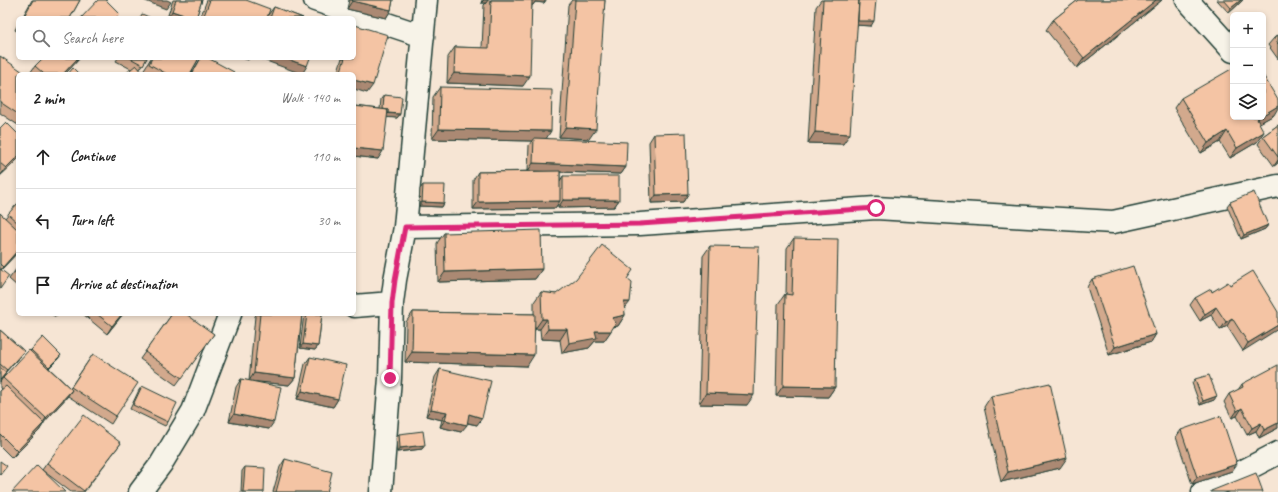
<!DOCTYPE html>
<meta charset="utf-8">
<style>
:root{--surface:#fff;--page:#f6f6f6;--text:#222;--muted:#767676;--line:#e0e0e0}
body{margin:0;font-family:Caveat,sans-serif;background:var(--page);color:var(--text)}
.controls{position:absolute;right:12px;top:12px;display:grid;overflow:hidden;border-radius:6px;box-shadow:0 2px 6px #0003}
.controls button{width:36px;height:36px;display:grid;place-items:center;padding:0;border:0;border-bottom:1px solid var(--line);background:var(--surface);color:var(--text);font:20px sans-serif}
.stop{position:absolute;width:12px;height:12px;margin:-9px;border:3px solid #db2777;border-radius:50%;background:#fff}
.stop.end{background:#db2777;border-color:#fff;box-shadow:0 1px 4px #0008}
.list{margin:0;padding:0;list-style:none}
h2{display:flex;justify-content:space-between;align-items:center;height:52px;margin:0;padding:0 16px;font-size:17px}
h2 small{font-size:13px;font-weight:400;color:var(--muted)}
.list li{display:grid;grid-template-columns:26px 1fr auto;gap:12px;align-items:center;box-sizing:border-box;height:64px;padding:0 16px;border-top:1px solid var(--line)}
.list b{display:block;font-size:15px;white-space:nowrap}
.list em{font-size:13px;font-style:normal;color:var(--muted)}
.icon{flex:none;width:22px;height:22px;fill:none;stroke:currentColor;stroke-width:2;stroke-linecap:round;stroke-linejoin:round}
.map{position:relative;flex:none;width:1278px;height:492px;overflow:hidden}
.search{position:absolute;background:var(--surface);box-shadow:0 2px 6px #0003;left:16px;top:16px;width:340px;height:44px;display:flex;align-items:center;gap:10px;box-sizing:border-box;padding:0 14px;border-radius:6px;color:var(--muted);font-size:15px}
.panel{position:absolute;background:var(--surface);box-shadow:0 2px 6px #0003;left:16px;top:72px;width:340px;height:244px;border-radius:6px}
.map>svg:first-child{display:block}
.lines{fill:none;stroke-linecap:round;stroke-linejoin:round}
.street-casing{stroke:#1f3d34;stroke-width:25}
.street{stroke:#f7f3e8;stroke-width:22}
.wall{fill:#d2a98d;stroke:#1f3d34}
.shaded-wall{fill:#ab8973;stroke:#1f3d34}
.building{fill:#f4c4a4;stroke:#1f3d34}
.route{stroke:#db2777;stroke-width:5}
</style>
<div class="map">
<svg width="1278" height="492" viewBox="0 0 1278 492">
<rect width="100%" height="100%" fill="#f6e5d4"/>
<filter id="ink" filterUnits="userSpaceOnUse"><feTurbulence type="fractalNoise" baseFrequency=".025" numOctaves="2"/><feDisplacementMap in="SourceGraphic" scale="8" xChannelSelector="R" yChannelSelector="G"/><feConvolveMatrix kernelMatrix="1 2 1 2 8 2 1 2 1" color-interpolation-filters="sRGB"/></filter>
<g filter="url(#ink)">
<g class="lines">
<!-- street casing -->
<g class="street-casing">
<path id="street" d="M315,0L423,36
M1187,0L1233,51
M405,227L640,224L876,208L1113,222L1278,186
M354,306L392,303
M140,492L161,464L193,411L230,314
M381,492L390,378L392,303L395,280L405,227L426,0
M1203,492L1278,453"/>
</g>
<!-- street -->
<use href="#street" class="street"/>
</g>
<!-- wall -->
<path class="wall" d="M32,0H80L70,18H22Z
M173,0H202L196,18H167Z
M207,0H246L267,18H200Z
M349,0H393L391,10L386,18L347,9Z
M482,0H546L544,3L535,2L533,5H532L523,86L447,83L448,57L455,47L482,48L484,5L486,3H481Z
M572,0H605L589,139L559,137L568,5Z
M821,0H876L871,26L857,25L843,144L808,143L816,7Z
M1078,0H1162L1077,68L1046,30L1053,20Z
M1217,0H1243L1229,13Z
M274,7L303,18H267L268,15Z
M18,24V32L15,30Z
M355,25L367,93L354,74H337L342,58H354V26Z
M1278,35V59L1268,45L1274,38Z
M0,56L18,74V125L0,113Z
M43,58H80L65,74H31L30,73L35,66Z
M118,58H147L140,69H131L116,61Z
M151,58H199L190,74H148L143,71Z
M201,58H208L232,74H191Z
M440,87L546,138L626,167L621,174L560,172V181L563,176L619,200L614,207L558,208V204L555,208L473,209V180L478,172L540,171H528L529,145L532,141L432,139L433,97Z
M384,95L400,114L397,118L387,117L378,159L354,156V106L380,109L381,99Z
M1181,98L1233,117L1274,115L1259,123L1257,142L1230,158L1220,142L1201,153L1174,108Z
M1278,125V163L1274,166L1258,144L1263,136Z
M0,128L18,159L0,176Z
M654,134L688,194L683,202L651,203L649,142Z
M423,185L444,203L442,207L419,206L420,189Z
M1230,202L1268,225L1265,229L1241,239L1227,206Z
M18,203V252L1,270L0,289V213L5,218Z
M444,233L542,269L535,279L438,282L437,243Z
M794,238L835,387L828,397L776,396L778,304L785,294H786L787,248Z
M710,246L747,405L699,404L703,256Z
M18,267V287L9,279Z
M627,279L624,309L625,315L618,326L613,327L604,341H595L589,348L562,353L560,340L541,339L540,329H535L527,366L405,362L406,322L413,312L534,314V302L541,292L556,294Z
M1092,279L1156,334L1151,342L1109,355L1087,287Z
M1230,285L1278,312L1243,351L1227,326L1220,330L1211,315L1200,321L1190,305L1195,298Z
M51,314H58L56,317Z
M83,314H123L107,334Z
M172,314L214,334L176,385L140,359Z
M257,314H302L295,378L289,385L252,381L269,429L229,422L236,387L241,379L249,381L255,316Z
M304,314H322L318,346L315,350L300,348Z
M0,330L24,351L21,355L5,372L3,378L31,350L58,359L49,368L70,388L93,354L116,416L111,424L68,396L44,422V423L39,431L12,458L0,446V391L2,390L0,388V382L1,381L0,382Z
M310,357L338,399L333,407L297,399L305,364Z
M440,369L477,425L467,423L461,432L440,427L442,420L426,416L435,377Z
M1195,379L1214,400L1200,405L1192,383Z
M1242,384L1278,428L1259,438L1256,431L1247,435L1237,416L1232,418L1224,402L1229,394L1238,390Z
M142,386L168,422L165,426L130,409L139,390Z
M991,396L1060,468L1001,482L984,407Z
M1181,430L1232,471L1192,484L1176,437Z
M399,434L425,445L422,449L397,452L396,438Z
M121,443L84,492H71L42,470L47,463Z
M285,459L327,492H273L280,467Z
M245,467L264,492H241L242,471Z"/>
<!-- shaded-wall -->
<path class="shaded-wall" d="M143,0H167L171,2L166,9Z
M484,0H488L486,3H481Z
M491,0H546L544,3L535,2L533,5L491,4Z
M1156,0H1162L1077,68L1084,58Z
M1241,0H1243L1229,13L1231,8Z
M352,1L391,10L386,18L347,9Z
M172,11L193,18H168Z
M857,20L874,21L871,26L854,25Z
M78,58H80L65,74H63Z
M242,58H250L248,60Z
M258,58H284L307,66L302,74Z
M454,73L530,76L523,86L447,83Z
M354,80L373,85L367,93L354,89Z
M1278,106V108L1274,115L1249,129L1257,119L1260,117H1263V115Z
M382,113L400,114L397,118L380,117Z
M566,127L596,129L589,139L559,137Z
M439,129L551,131L544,142L534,138L532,141L432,139Z
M1227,131L1220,142L1201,153L1208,143Z
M815,132L850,134L843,144L808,143Z
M1264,132L1257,142L1230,158L1237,148Z
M354,148L383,151L378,159L354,156Z
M18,156V159L0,176L6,168Z
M1278,160V163L1274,166Z
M533,163L626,167L621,174L528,171Z
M688,194L683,202L651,203L656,195Z
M563,200H619L614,207L558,208Z
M560,201L555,208L473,209L478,202Z
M422,202L444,203L442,207L419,206Z
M1268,225L1265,229L1241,239L1244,235Z
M18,250V252L0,271L3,267Z
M542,269L535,279L438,282L445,272Z
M624,302H630L622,312Z
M1216,307L1211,315L1200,321L1205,314Z
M122,314H123L107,334L112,326Z
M625,315L618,326L605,328L612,318Z
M1232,318L1227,326L1220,330L1226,322Z
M542,319H547L540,329H535Z
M1278,325V329L1243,351L1248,343Z
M548,329H567L560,340L541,339Z
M595,331H611L604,341H595L589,348L562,353L569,343Z
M1156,334L1151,342L1109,355L1115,347Z
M303,344L318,346L315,350L300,348Z
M24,351L21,355L4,374L7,370Z
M412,352L534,355L527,366L405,362Z
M61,355L58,359L46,371L49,367Z
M6,373L0,382V380Z
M254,373L295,378L289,385L249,381Z
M783,386L835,387L828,397L776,396Z
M72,390L67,397L41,426L46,418Z
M302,391L338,399L333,407L297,399Z
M706,393L754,395L747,405L699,404Z
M1217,396L1214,400L1200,405L1203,401Z
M1242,408L1237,416L1232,418L1237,411Z
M431,409L447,412L442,420L426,416Z
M234,414L274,422L269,429L229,422Z
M469,414L482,418L477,425L464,422Z
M445,420L467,425L461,432L440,427Z
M44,423L39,431L12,458L17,451Z
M1261,423L1256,431L1247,435L1252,428Z
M1278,423V428L1259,438L1264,430Z
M425,445L422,449L397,452L400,448Z
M1067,458L1060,468L1001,482L1008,472Z
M1237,464L1232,471L1192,484L1197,477Z"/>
<!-- building -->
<path class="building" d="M33,0H80L70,18H23Z
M98,0H106L120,14L116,18H81Z
M176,0H202L196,18H193L172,11Z
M210,0H246L270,9L267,18H203Z
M353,0H393L391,10L352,1Z
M491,0H532L530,76L454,73L455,47L489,48Z
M575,0H605L596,129L566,127Z
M823,0H859L850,134L815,132Z
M859,0H876L874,21H858Z
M1078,0H1156L1084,58L1053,20Z
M1224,0H1241L1231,8Z
M274,7L303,18H270Z
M142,14L151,18H140Z
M355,25L388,35L373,85L354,80V74H340L345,58H354V28Z
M1278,35V44L1274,38Z
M0,56L26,74H18V114L0,102Z
M43,58H78L63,74H44L35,66Z
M130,58H147L143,65Z
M152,58H199L190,74H167L149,64Z
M201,58H208L234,72L232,74H192Z
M284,58H310L307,66Z
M136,65L144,74H125Z
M73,68L79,74H68Z
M1233,68V117H1260L1257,119L1264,132L1237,148L1227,131L1208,143L1181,98Z
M1263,75L1278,100V106L1263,115Z
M440,87L552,90L551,131L439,129Z
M384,95L402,97L400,114L388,113V110L383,109Z
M354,106L388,110L383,151L354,148Z
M6,122L18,134V156L6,168L0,163V128Z
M1278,125V157L1263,136Z
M686,133L688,194L656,195L654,134Z
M534,138L627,142L626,167L533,163Z
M560,171V201L478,202V172Z
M563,176H619V200H563Z
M423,185H445L444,203L422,202Z
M1254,192L1268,225L1244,235L1230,202Z
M18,203V223L8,214Z
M0,213L18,230V250L3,267L0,264Z
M541,230L542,269L445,272L444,233Z
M794,238L838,239L835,387L783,386L785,294L792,295Z
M602,245L633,270L627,279L632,283L630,302H624L625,315L612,318L616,323L611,331H595L597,338L569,343L567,329H548L547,319H542L541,292L556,294L576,279Z
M710,246L759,247L754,395L706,393Z
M1133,266L1156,334L1115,347L1092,279Z
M18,267V275L14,272Z
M0,269L9,276L0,289Z
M1253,271L1278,312V325L1248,343L1232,318L1226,322L1216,307L1205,314L1195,298L1211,289L1212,292L1228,282L1230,285Z
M413,312L535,314L534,355L412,352Z
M97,314H122L112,326Z
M172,314H186L214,334L182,378L145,352Z
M260,314H302L295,378L254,373Z
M307,314H322L318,346L303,344Z
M0,330L24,351L7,370L0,364Z
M43,337L61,355L49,367L31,350Z
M29,350L72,390L46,418L3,378Z
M93,354L138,383L116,416L71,387Z
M310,357L346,365L338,399L302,391Z
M1278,365V423L1264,430L1261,423L1252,428L1242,408L1237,411L1229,394L1243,387L1242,384Z
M0,368L6,373L0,380Z
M440,369L491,381L482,418L469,414L467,425L445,420L447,412L431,409Z
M1209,375L1217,396L1203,401L1195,379Z
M241,379L281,387L274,422L234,414Z
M1050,383L1067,458L1008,472L991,396Z
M6,386L44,423L17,451L0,434V391Z
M142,386L177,403L168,422L133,405Z
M84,415L121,443L84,491L47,463Z
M1221,416L1237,464L1197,477L1181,430Z
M423,431L425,445L400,448L399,434Z
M285,459L332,472L327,492H276Z
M0,461L7,466L0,475Z
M37,465L65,492H12Z
M245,467L265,468L264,492H243Z
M1256,473L1263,492H1211V491Z"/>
</g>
<g class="lines" filter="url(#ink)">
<!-- route -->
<path class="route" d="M390,378L392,303L395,280L405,227L640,224L876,208"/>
</g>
</svg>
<div class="controls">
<button>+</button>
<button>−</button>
<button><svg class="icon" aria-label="layers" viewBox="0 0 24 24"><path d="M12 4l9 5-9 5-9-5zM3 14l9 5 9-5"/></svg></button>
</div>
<div class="stop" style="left:876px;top:208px"></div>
<div class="stop end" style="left:390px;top:378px"></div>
<div class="search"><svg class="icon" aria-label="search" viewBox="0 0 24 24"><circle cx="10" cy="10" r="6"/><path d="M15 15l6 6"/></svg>Search here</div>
<section class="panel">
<h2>2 min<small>Walk · 140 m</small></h2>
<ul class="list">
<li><svg class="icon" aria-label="ahead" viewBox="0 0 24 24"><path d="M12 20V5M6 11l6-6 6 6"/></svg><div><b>Continue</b></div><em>110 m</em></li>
<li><svg class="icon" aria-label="left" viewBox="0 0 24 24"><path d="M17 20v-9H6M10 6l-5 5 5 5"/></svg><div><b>Turn left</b></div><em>30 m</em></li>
<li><svg class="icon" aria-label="arrive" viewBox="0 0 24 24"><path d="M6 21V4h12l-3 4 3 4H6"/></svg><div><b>Arrive at destination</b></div></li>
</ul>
</section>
</div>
